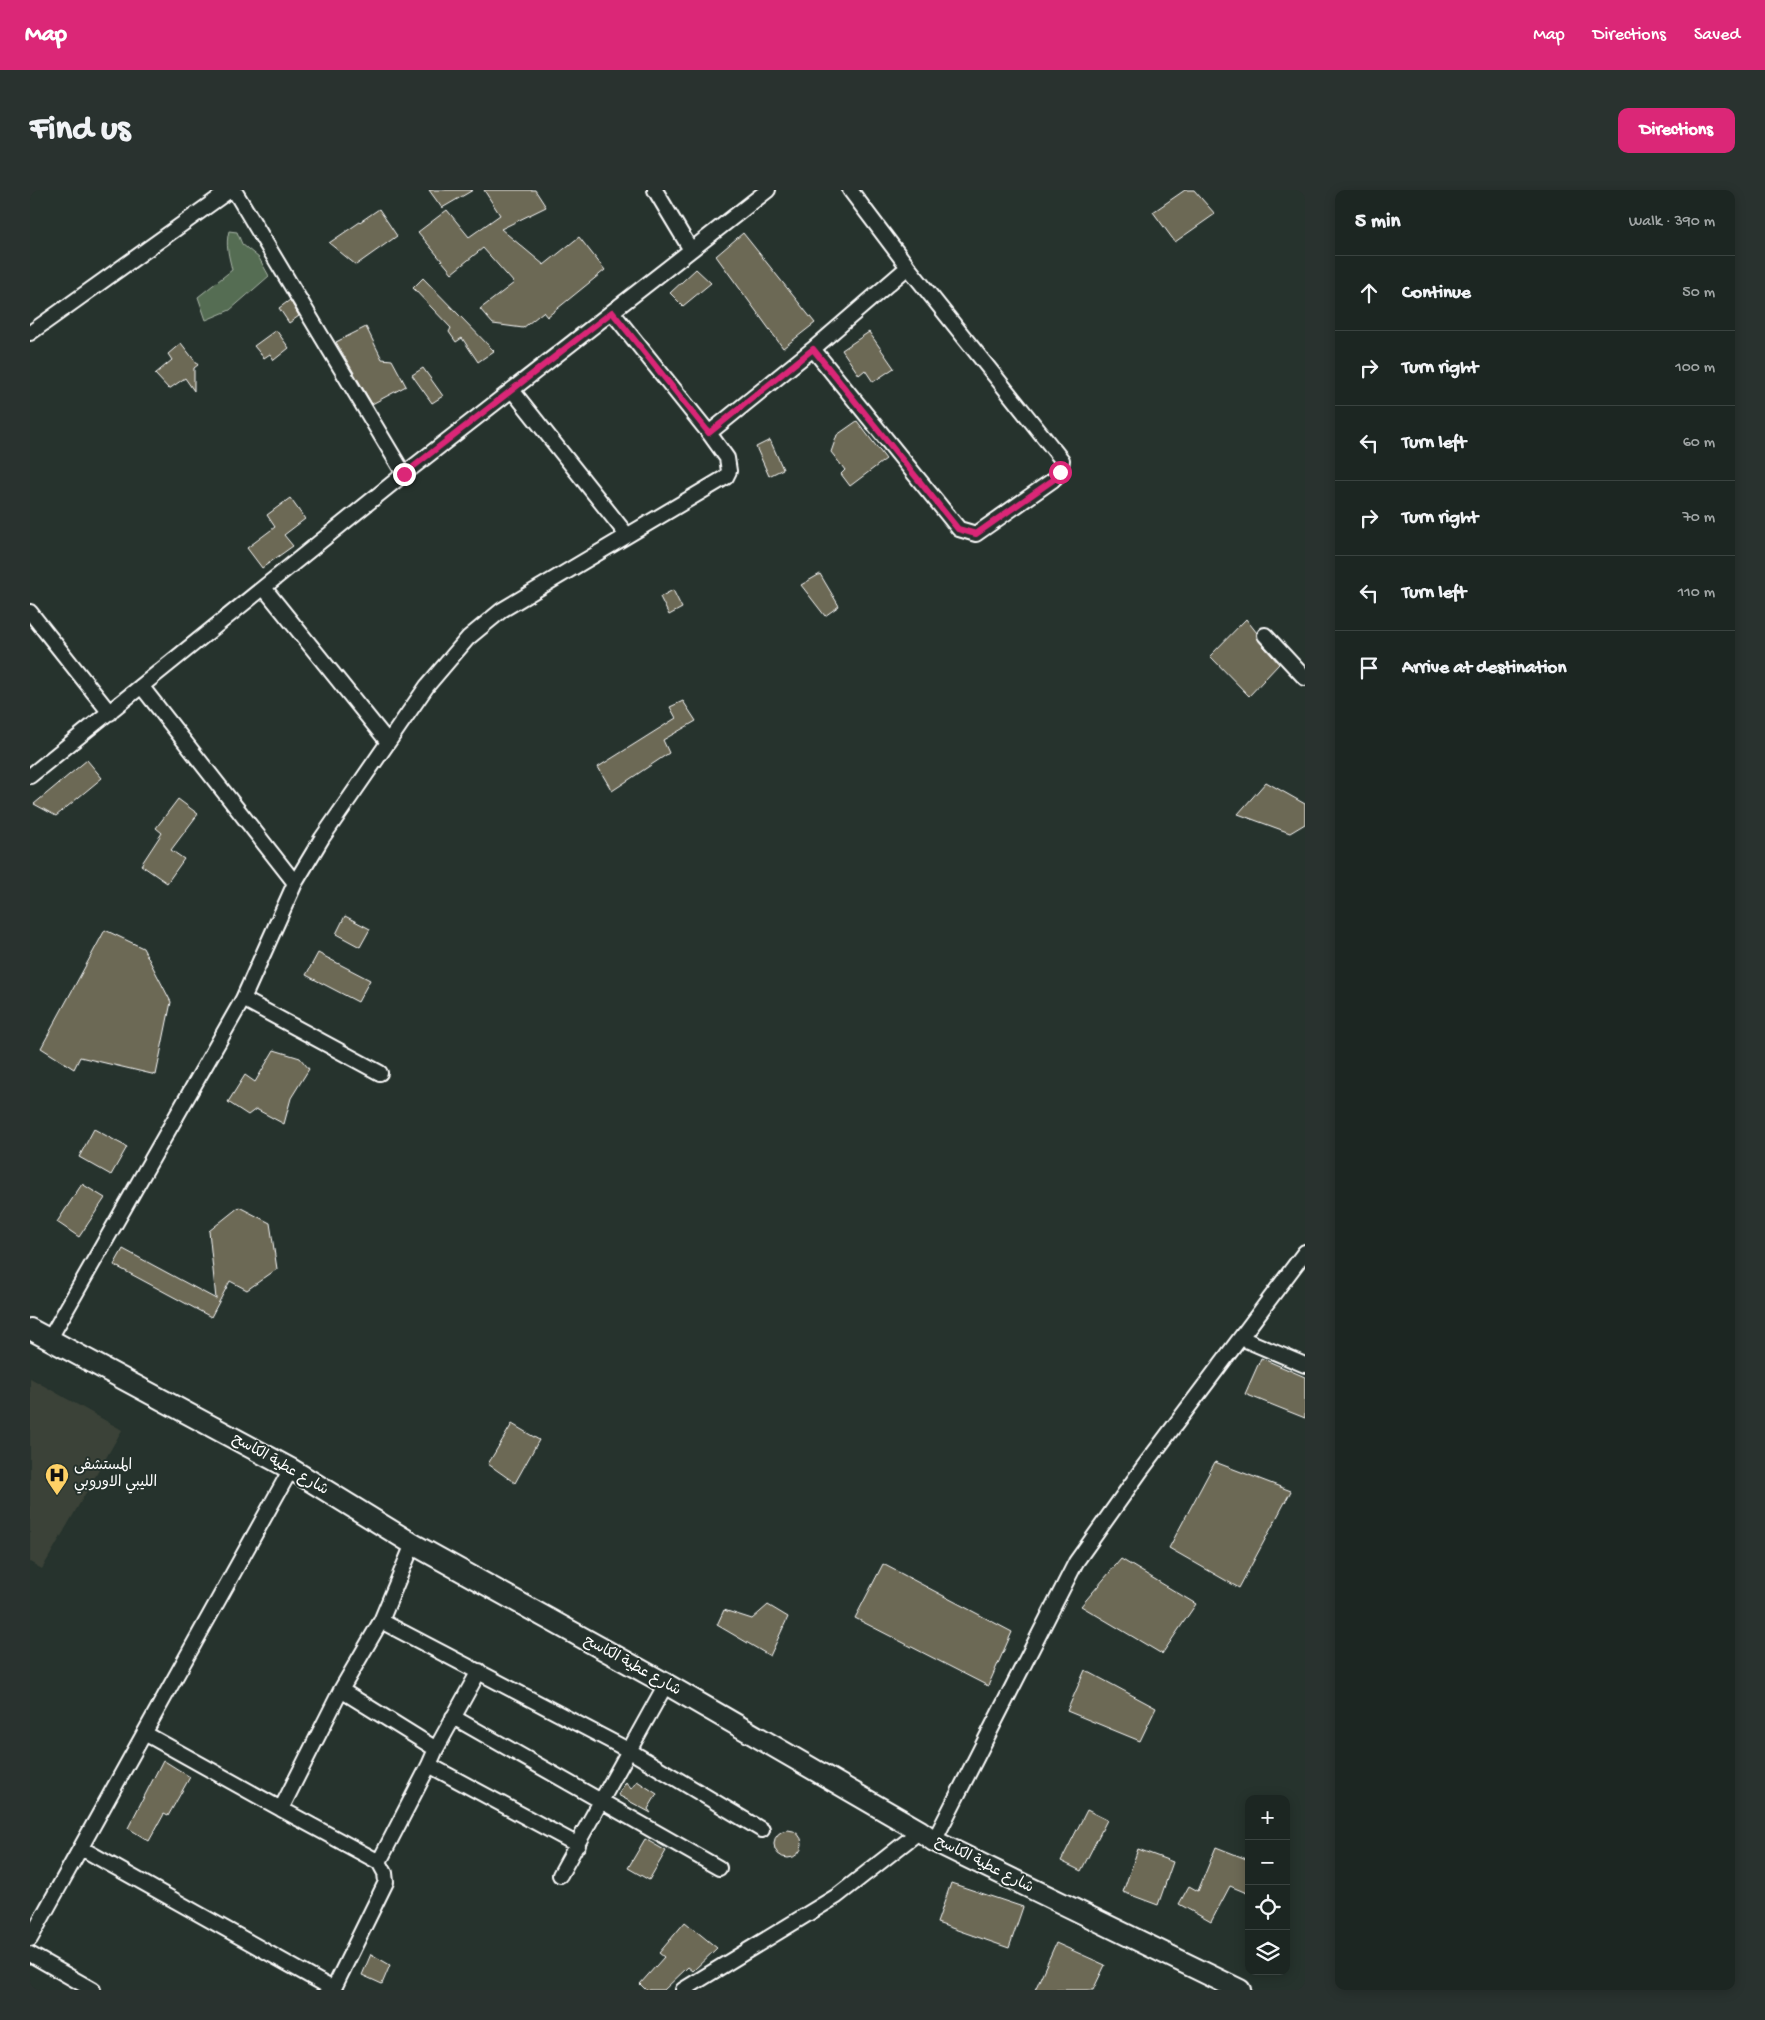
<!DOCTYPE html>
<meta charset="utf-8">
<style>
:root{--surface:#1c2622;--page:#29322f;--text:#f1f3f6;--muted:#a0a5a5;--line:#3a4340;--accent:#db2777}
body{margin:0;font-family:"Gochi Hand","Playpen Sans Arabic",sans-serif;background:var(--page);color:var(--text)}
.controls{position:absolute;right:15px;bottom:15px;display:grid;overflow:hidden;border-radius:10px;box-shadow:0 2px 12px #0003}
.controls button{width:45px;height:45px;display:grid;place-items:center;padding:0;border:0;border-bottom:1px solid var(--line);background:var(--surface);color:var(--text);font:25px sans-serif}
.stop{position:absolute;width:15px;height:15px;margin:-11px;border:4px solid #db2777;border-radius:50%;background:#fff}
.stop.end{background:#db2777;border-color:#fff;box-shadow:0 1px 5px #0008}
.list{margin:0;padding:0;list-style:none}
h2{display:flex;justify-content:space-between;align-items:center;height:65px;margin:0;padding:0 20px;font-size:21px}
h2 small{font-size:16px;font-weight:400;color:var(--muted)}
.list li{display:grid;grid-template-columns:32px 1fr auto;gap:15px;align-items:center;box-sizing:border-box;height:75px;padding:0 20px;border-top:1px solid var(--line)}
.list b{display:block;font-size:19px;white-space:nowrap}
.list em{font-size:16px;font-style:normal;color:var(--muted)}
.icon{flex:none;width:28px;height:28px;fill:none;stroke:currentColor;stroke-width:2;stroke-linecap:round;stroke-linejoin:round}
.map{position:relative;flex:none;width:1275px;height:1800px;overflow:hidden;border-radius:10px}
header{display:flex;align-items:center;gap:30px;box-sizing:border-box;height:70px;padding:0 25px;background:var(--accent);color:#fff}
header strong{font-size:24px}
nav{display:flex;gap:28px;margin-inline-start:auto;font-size:18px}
.intro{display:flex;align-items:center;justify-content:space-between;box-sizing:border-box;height:120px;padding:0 30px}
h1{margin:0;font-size:35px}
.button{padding:12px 22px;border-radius:10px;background:var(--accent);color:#fff;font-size:18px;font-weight:700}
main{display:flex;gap:30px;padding:0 30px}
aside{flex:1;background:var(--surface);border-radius:10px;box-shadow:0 2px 12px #0003}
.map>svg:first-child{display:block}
.built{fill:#3b4339}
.green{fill:#556d53;stroke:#aab6a9}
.building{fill:#6c6955;stroke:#fff}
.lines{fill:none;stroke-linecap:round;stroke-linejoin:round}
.street-casing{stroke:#fff;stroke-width:18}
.secondary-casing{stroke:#fff;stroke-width:24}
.street{stroke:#26332d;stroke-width:14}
.secondary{stroke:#26332d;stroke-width:20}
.route{stroke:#db2777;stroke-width:6}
.labels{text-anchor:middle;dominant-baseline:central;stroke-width:4;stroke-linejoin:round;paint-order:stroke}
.street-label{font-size:15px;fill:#fff;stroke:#26332d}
.poi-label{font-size:15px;fill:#fff;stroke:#26332d;text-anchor:start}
</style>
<header>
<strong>Map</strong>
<nav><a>Map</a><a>Directions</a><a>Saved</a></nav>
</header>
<div class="intro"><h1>Find us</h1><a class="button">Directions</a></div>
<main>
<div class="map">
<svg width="1275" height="1800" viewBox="0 0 1275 1800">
<rect width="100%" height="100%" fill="#26332d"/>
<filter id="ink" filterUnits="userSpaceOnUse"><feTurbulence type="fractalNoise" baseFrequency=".02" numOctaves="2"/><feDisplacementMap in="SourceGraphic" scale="10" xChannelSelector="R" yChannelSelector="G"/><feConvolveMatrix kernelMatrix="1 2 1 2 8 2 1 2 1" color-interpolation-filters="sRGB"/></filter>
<g filter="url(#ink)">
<!-- built -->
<path class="built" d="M0,1188L92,1240L12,1379L0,1372Z"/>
<!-- green -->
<path class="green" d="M199,41L207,42L212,54L229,68L239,86L200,120L176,130L168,107L202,80C199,66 195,55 199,41Z"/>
<!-- building -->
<path class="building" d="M399,0H443L412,18Z
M454,0H505L516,17L471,39L514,75L549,47L575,80L517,127L513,122L493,138L463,134L450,119L484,93L453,58L422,83L388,42L417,20L439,47L470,25Z
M1155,0H1164L1185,24L1145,52L1123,22Z
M349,19L367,46L326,75L299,53Z
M713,43L785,133L753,158L686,66Z
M666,79L681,93L653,116L640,103Z
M393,88L464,161L448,172L432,148L426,152L419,142L421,138L383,98Z
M260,110L269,126L259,133L249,118Z
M336,137L352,169L362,170L376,196L342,214L306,152Z
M246,140L259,158L244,170L240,164L234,168L224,156Z
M839,142L864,178L843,192L835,180L829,185L812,160Z
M151,153L168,175L164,178V201L155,188L139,199L125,184L142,170L138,164Z
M393,178L413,206L402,213L382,185Z
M827,231L856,269L820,296L811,284L815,280L801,262L807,245Z
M740,250L753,279L739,286L726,257Z
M260,308L275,329L254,345L263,356L232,378L217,358L245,337L237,325Z
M790,384L809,416L795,426L771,395Z
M643,400L652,418L639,425L630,407Z
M1216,429L1227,443L1229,451L1249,474L1219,506L1180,466Z
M653,511L666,531L633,550L639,563L582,601L568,577L646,528L640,517Z
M57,570L72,588L26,626L4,614Z
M1236,592L1275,614V634L1260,643L1208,624Z
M148,609L168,624L141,660L154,669L137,693L111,675L132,643L126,638Z
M315,726L340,739L330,757L306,744Z
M75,740L113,758L141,812L126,885L50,867L44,879L11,858Z
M288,763L340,790L328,812L276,785Z
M244,860L270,868L279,879L261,908L254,934L226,919L218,925L198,912L215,885L225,892Z
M64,939L97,957L81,985L49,967Z
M52,994L75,1008L49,1047L27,1032Z
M209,1017L240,1033L247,1079L217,1100L200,1091L181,1127L84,1075L93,1059L186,1109L179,1041Z
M1231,1168L1275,1187V1228L1215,1204Z
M482,1234L509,1250L485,1293L458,1274Z
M1185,1272L1261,1301L1209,1398L1139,1358Z
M1091,1369L1166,1414L1132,1464L1051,1416Z
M853,1374L982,1442L958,1496L825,1428Z
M738,1415L758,1427L740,1466L687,1435L694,1420L722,1429Z
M1055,1480L1126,1518L1110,1551L1037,1521Z
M133,1570L160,1587L138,1626L134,1624L119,1651L98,1638Z
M607,1591L627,1604L618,1619L621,1623L588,1605L596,1592L601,1599Z
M1057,1620L1077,1630L1051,1681L1031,1671Z
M744 1654a14 14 0 1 1 28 0a14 14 0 1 1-28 0Z
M615,1649L636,1661L619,1690L598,1678Z
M1186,1657L1219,1670V1704L1200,1696L1181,1732L1149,1714L1159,1696L1168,1701Z
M1108,1659L1143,1672L1128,1715L1093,1702Z
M921,1693L993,1717L979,1758L907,1733Z
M655,1732L687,1758L663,1781L658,1777L634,1800H616L610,1794L634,1767L629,1763Z
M1026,1753L1075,1775L1063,1800H1005Z
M341,1764L360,1775L352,1794L332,1785Z"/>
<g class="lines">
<!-- street casing -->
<g class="street-casing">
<path id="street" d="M204,0L374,284
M625,0L661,60
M0,143L200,0
M783,159L929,339L946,344L1023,290L1030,282L1032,270L878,77L820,0
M482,200L597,345
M679,243L783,159L878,77
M234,398L358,552
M0,422L80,523
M1235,445L1275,488
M112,497L265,693
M0,586L374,284L738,0
M213,809L265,693L292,648L397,496L438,448L472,420L696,287L699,281L697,268L679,243L582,122
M1211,1148L1275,1175
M19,1150L213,809L350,883
M351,1431L600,1561L732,1640
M311,1500L406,1559L399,1575L548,1655
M423,1527L689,1678
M116,1544L251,1619L311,1500L351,1431L383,1354
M406,1559L449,1481
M251,1619L349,1672L355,1683L356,1692L303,1800
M904,1651L1046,1372L1112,1279L1275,1062
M51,1658L303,1799
M349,1672L399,1575
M530,1685L636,1494
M0,1749L261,1279
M0,1764L63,1800
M653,1800L807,1706L890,1641"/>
</g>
<!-- secondary casing -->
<g class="secondary-casing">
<path id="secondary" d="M0,1139L261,1279L383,1354L636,1494L890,1641L904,1651L1210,1800"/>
</g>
<!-- street -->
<use href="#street" class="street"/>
<!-- secondary -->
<use href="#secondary" class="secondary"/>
</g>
</g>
<g class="lines" filter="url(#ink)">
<!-- route -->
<path class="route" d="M374,284L582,122L679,243L783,159L928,339L946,344L1023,290L1030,282"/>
</g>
<!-- icons -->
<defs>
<g id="hospital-pin" transform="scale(1.25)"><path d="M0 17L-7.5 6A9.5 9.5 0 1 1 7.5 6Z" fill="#ffd166" stroke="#26332d"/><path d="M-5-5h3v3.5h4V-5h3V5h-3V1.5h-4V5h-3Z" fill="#111"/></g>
</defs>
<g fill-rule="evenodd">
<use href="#hospital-pin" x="27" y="1285"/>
</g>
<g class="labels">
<!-- street labels -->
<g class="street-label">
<text transform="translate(250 1275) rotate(30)">شارع عطية الكاسح</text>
<text transform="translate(602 1476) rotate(29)">شارع عطية الكاسح</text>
<text transform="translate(954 1675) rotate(27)">شارع عطية الكاسح</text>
</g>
<!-- poi labels -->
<g class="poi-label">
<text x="44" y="1276">المستشفی<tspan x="44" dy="17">الليبي الاوروبي</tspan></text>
</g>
</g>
</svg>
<div class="controls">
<button>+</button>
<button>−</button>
<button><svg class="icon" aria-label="locate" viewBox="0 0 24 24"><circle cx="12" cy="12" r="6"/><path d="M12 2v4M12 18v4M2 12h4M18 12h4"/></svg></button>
<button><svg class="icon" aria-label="layers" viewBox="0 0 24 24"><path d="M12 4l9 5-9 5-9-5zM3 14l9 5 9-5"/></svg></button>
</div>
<div class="stop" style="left:1030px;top:282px"></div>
<div class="stop end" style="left:374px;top:284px"></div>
</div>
<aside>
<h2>5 min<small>Walk · 390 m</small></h2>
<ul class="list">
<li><svg class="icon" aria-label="ahead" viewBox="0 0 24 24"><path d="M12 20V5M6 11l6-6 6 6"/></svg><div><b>Continue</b></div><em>50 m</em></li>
<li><svg class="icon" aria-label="right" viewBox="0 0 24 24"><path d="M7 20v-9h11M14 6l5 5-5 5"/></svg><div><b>Turn right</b></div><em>100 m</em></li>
<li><svg class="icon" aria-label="left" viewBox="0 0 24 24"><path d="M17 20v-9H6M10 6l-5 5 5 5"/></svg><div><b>Turn left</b></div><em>60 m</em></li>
<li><svg class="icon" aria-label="right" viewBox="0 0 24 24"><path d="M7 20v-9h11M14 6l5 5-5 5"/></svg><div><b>Turn right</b></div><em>70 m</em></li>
<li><svg class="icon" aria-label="left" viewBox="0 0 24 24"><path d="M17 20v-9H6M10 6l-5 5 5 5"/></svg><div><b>Turn left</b></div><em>110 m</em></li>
<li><svg class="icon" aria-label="arrive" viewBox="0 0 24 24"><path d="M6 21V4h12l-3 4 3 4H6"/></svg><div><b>Arrive at destination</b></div></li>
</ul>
</aside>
</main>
